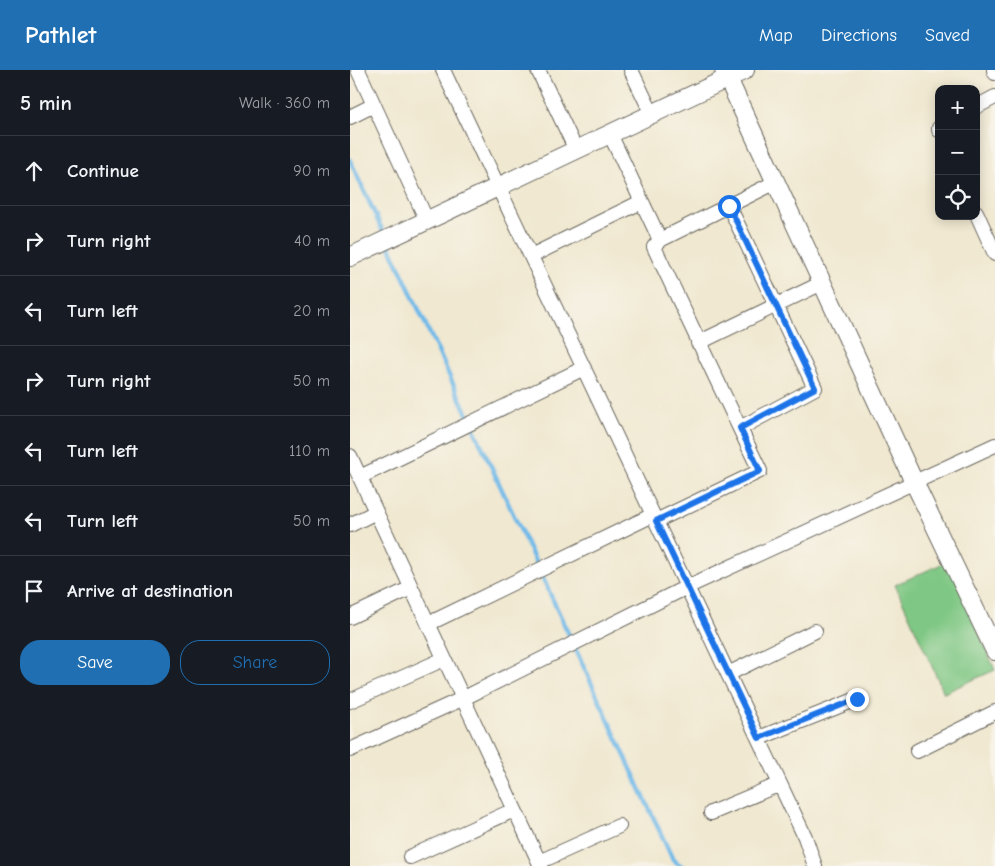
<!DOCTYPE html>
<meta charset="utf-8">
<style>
:root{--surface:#171b24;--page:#242831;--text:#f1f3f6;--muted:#9ea1a6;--line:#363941;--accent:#1f6fb2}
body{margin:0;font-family:"Comic Neue",sans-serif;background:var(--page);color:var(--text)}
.controls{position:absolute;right:15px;top:15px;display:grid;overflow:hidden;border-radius:10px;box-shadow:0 2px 12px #0003}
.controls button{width:45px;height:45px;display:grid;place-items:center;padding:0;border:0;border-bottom:1px solid var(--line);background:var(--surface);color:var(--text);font:25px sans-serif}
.stop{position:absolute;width:15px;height:15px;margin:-11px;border:4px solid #1a73e8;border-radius:50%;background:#fff}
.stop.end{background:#1a73e8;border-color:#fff;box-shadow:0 1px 5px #0008}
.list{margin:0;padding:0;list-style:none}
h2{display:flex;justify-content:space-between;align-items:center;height:65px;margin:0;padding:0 20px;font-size:21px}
h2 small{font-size:16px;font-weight:400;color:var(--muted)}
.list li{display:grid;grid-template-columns:32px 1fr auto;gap:15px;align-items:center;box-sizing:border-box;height:70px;padding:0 20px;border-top:1px solid var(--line)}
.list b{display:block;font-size:19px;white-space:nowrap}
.list em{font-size:16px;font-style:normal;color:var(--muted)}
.actions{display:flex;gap:10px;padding:15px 20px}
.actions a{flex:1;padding:11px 0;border:1px solid var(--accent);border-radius:20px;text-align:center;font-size:18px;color:var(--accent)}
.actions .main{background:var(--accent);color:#fff}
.icon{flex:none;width:28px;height:28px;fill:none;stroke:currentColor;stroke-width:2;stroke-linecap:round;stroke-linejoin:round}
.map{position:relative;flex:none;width:645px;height:796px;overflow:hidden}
header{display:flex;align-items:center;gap:30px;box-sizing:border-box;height:70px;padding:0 25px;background:var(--accent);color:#fff}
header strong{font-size:24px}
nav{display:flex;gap:28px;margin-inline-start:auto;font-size:18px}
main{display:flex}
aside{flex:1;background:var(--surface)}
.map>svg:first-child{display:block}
.green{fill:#7fc784;stroke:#4e7250}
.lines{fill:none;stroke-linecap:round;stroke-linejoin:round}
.stream{stroke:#70bae9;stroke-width:4.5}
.minor-casing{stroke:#66635b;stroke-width:16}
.tertiary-casing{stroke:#66635b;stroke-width:20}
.minor{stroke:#fff;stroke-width:14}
.tertiary{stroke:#fff;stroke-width:18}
.route{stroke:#1a73e8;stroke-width:6}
</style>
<header>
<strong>Pathlet</strong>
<nav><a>Map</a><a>Directions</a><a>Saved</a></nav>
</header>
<main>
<aside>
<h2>5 min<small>Walk · 360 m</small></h2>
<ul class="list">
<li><svg class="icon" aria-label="ahead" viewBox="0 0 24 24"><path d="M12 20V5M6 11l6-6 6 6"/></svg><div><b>Continue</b></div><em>90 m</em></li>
<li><svg class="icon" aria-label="right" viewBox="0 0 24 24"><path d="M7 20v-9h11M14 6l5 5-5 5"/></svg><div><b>Turn right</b></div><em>40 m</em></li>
<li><svg class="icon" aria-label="left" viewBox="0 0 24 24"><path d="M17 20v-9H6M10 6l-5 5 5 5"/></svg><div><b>Turn left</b></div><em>20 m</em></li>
<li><svg class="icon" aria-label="right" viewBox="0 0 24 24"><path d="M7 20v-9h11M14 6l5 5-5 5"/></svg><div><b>Turn right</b></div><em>50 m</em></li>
<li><svg class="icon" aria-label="left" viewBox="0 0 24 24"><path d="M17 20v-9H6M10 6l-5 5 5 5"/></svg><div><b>Turn left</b></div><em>110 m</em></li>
<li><svg class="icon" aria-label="left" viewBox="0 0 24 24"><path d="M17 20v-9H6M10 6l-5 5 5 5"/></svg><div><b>Turn left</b></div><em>50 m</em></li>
<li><svg class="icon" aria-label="arrive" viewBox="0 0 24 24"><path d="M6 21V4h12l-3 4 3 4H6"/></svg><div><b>Arrive at destination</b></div></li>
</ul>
<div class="actions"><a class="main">Save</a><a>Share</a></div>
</aside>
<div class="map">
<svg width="645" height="796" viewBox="0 0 645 796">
<rect width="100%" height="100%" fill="#f7f3e8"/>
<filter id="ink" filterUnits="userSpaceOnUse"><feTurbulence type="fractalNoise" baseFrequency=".02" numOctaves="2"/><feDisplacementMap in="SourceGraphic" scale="10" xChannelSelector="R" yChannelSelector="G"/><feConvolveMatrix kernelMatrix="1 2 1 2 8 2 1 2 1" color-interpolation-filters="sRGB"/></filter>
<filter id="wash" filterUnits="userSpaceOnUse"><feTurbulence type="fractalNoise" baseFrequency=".0096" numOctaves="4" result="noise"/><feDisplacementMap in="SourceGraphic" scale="20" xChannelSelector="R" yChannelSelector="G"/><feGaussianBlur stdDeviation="1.12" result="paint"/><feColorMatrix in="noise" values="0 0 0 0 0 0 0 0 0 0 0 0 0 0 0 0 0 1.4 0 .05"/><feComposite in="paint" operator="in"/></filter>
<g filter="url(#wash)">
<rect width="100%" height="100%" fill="#f0e8d0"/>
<!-- green -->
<path class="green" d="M598,491L645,600L594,623L545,515Z"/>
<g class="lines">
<!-- stream -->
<path class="stream" d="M0,90L35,166
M38,173L323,790L332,796"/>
</g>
</g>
<g filter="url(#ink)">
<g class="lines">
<!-- minor casing -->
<g class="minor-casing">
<path id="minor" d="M8,0L77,151
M93,0L455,767L465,796
M188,0L226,80
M281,0L302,44
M644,0L645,3
M626,37L645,27
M0,47L24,35
M589,58V60
M260,64L310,170L426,112
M379,136L465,318L390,358
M626,142L645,184
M181,186L291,132
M348,273L472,213
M0,386L191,796
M10,407L234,298
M306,451L410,401L304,177L310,170
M0,455L26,442
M0,547L61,518
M78,554L303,445
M378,604L465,561
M0,631L94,589
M409,668L507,629
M0,680L114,628L337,517L645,375
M567,681L645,642
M361,743L430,714
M60,787L164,740
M189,792L269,756"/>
</g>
<!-- tertiary casing -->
<g class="tertiary-casing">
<path id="tertiary" d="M374,0L564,412L645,581
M0,187L395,0"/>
</g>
<!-- minor -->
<use href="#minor" class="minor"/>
<!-- tertiary -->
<use href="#tertiary" class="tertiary"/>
</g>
</g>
<g class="lines" filter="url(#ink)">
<!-- route -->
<path class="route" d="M379,136L465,318L390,358L410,401L306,451L409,668L507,629"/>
</g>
</svg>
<div class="controls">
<button>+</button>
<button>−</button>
<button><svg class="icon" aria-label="locate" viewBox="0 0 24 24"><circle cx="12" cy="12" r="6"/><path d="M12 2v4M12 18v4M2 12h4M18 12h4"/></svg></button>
</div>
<div class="stop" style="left:379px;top:136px"></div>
<div class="stop end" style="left:507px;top:629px"></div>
</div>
</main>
